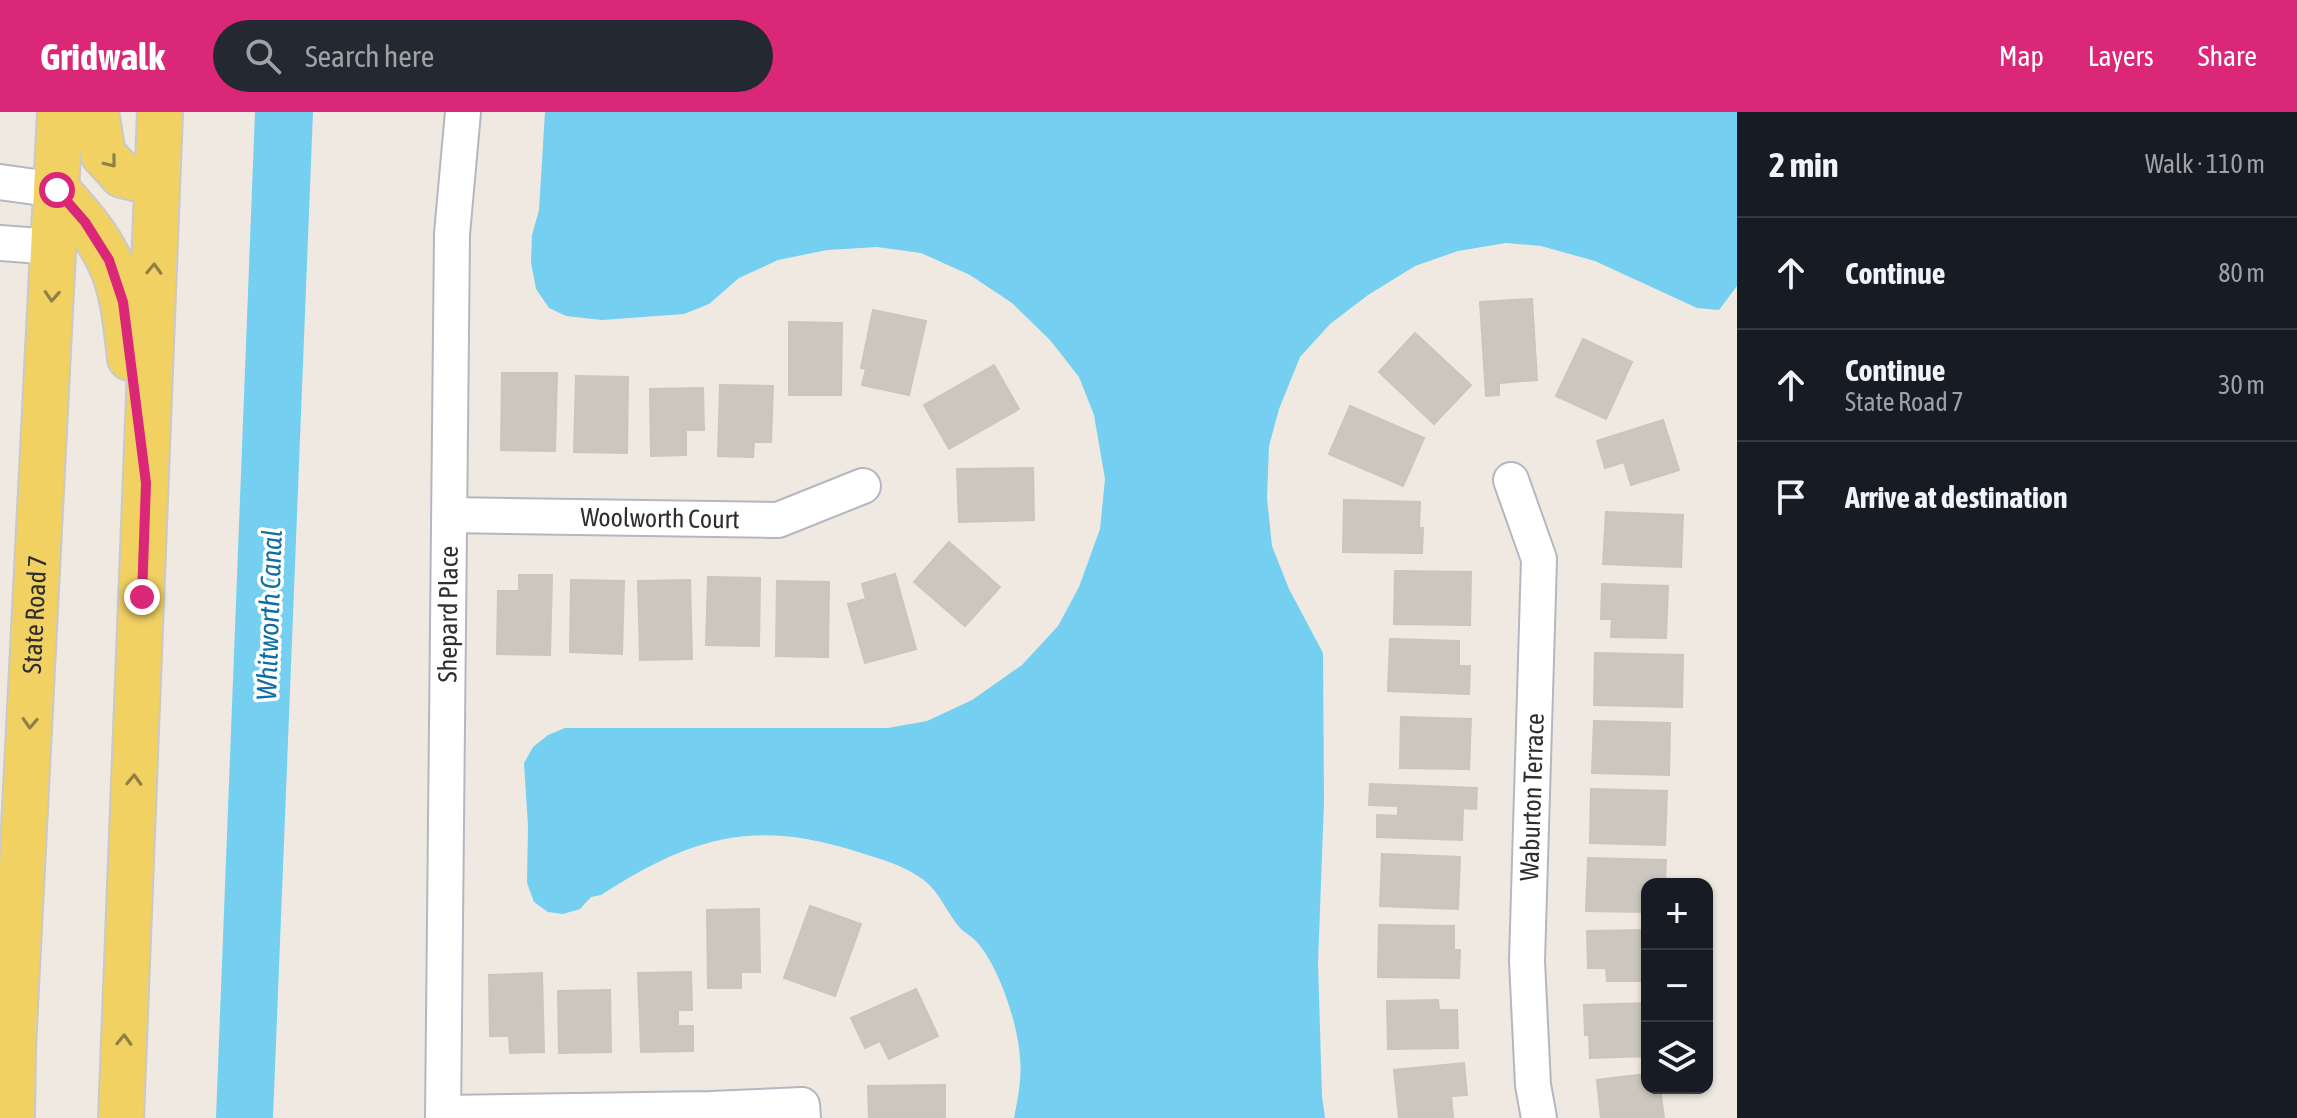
<!DOCTYPE html>
<meta charset="utf-8">
<style>
:root{--surface:#171b24;--page:#242831;--text:#f1f3f6;--muted:#9ea1a6;--line:#363941;--accent:#db2777}
body{margin:0;font-family:"Asap Condensed",sans-serif;background:var(--page);color:var(--text)}
.controls{position:absolute;right:24px;bottom:24px;display:grid;overflow:hidden;border-radius:16px;box-shadow:0 2px 6px #0004}
.controls button{width:72px;height:72px;display:grid;place-items:center;padding:0;border:0;border-bottom:2px solid var(--line);background:var(--surface);color:var(--text);font:40px sans-serif}
.stop{position:absolute;width:24px;height:24px;margin:-18px;border:6px solid #db2777;border-radius:50%;background:#fff}
.stop.end{background:#db2777;border-color:#fff;box-shadow:0 2px 8px #0008}
.list{margin:0;padding:0;list-style:none}
h2{display:flex;justify-content:space-between;align-items:center;height:104px;margin:0;padding:0 32px;font-size:34px}
h2 small{font-size:26px;font-weight:400;color:var(--muted)}
.list li{display:grid;grid-template-columns:52px 1fr auto;gap:24px;align-items:center;box-sizing:border-box;height:112px;padding:0 32px;border-top:2px solid var(--line)}
.list b{display:block;font-size:30px;white-space:nowrap}
.list p{margin:0;font-size:26px;white-space:nowrap;color:var(--muted)}
.list em{font-size:26px;font-style:normal;color:var(--muted)}
.icon{flex:none;width:44px;height:44px;fill:none;stroke:currentColor;stroke-width:2;stroke-linecap:round;stroke-linejoin:round}
.map{position:relative;flex:none;width:1737px;height:1006px;overflow:hidden}
header{display:flex;align-items:center;gap:48px;box-sizing:border-box;height:112px;padding:0 40px;background:var(--accent);color:#fff}
header strong{font-size:38px}
nav{display:flex;gap:44px;margin-inline-start:auto;font-size:28px}
.search{width:560px;height:72px;background:var(--page);display:flex;align-items:center;gap:20px;box-sizing:border-box;padding:0 28px;border-radius:44px;color:var(--muted);font-size:30px}
main{display:flex}
aside{flex:1;background:var(--surface)}
.map>svg:first-child{display:block}
.water{fill:#75cff0}
.building{fill:#cbc7bf;stroke:#cbc5ba;stroke-width:2}
.lines{fill:none;stroke-linecap:round;stroke-linejoin:round}
.minor-casing{stroke:#b4b7c1;stroke-width:38}
.major-casing{stroke:#c9c9c9;stroke-width:48}
.minor{stroke:#fff;stroke-width:34}
.major{stroke:#f2d163;stroke-width:44}
.oneway{stroke:#908048}
.route{stroke:#db2777;stroke-width:10}
.labels{text-anchor:middle;dominant-baseline:central;stroke-width:7;stroke-linejoin:round;paint-order:stroke}
.street-label{font-size:26px;fill:#2e2e2e;stroke:#fff}
.water-label{font-size:28px;font-style:italic;fill:#0d6fa3;stroke:#fff}
</style>
<header>
<strong>Gridwalk</strong>
<div class="search"><svg class="icon" aria-label="search" viewBox="0 0 24 24"><circle cx="10" cy="10" r="6"/><path d="M15 15l6 6"/></svg>Search here</div>
<nav><a>Map</a><a>Layers</a><a>Share</a></nav>
</header>
<main>
<div class="map">
<svg width="1737" height="1006" viewBox="0 0 1737 1006">
<rect width="100%" height="100%" fill="#efe9e1"/>
<!-- water -->
<path class="water" d="M255,0H313L273,1006H216Z
M545,0H1737V174L1719,198L1697,196L1595,149L1541,134L1506,131L1458,139L1415,154L1368,183L1330,212L1300,245L1279,297L1269,334L1267,386L1272,434L1289,477L1323,541L1324,690L1318,851L1322,984L1325,1006H1014C1018,986 1022,966 1020,946C1018,912 999,853 975,828C971,824 965,821 961,817C948,803 940,781 925,769C906,754 881,747 858,740C754,706 691,725 601,783L591,785L580,797L563,802L548,800L534,790L527,771L528,714L524,651L533,635L548,623L565,616H888L927,609L972,588L1022,553L1058,514L1079,475L1100,417L1105,367L1094,303L1079,265L1050,228L1012,191L970,163L921,141L877,135L827,138L778,148L739,166L709,192L684,202L602,208L566,204L549,196L536,177L531,151L532,123L539,98Z"/>
<!-- building -->
<path class="building" d="M1532,187L1537,268L1499,271V283L1486,284L1480,190Z
M873,198L926,209L909,283L862,273L866,257L861,256Z
M789,210L842,211L841,283H789Z
M1415,221L1471,273L1434,312L1379,260Z
M1583,227L1632,250L1606,307L1556,284Z
M994,253L1019,297L949,337L924,293Z
M502,261H557L555,339L501,338Z
M576,264L628,265L627,341L574,340Z
M720,273L773,274L771,330H754L753,345L718,344Z
M703,276L704,318H686V343L651,344L650,277Z
M1350,294L1424,326L1403,374L1329,342Z
M1663,308L1679,358L1631,373L1624,350L1605,356L1597,329Z
M1033,356L1034,408L959,410L957,357Z
M1344,388L1420,390L1419,416H1423L1422,441L1343,440Z
M1606,400L1683,403L1681,455L1603,452Z
M949,430L1000,475L965,514L914,470Z
M1395,459L1471,460L1470,513L1394,512Z
M895,462L916,537L865,551L848,492L866,487L862,472Z
M519,463H552L550,543L497,542L498,479H519Z
M708,465L760,466L759,534L706,533Z
M571,468L624,469L622,542L570,540Z
M690,468L692,547L640,548L638,469Z
M777,469L829,470L828,545L776,544Z
M1602,472L1668,474L1666,526L1611,525L1612,507H1601Z
M1390,527L1459,529V554H1470L1469,582L1388,579Z
M1595,541L1683,543L1682,595L1594,593Z
M1401,605L1471,607L1469,657L1400,656Z
M1594,609L1670,611L1669,663L1592,661Z
M1370,672L1477,676L1476,697L1463,696L1462,728L1377,725V703L1398,704V694L1369,693Z
M1591,677L1667,679L1665,733L1590,731Z
M1382,742L1460,745L1458,797L1380,794Z
M1588,746L1666,748L1665,772H1647V800L1586,799Z
M810,794L861,812L835,884L784,866Z
M759,797L760,860H741V876H708L707,798Z
M1379,813L1454,814V838H1460L1459,866L1378,865Z
M1647,818V869H1607L1606,856H1588L1587,819Z
M691,860L692,898H678V914H693V939L641,940L638,861Z
M542,861L544,940L510,941L509,924H490L489,863Z
M916,877L938,924L889,947L880,929L865,936L851,906Z
M610,878L611,940L559,941L558,879Z
M1438,888L1439,898H1457L1458,936L1388,937L1387,889Z
M1647,891V944L1590,946L1589,923H1585L1584,893Z
M1464,951L1467,983L1451,984L1453,1005L1399,1006L1394,958Z
M1647,962V976H1660L1664,1006H1601L1597,968Z
M945,973V1006H869L868,974Z"/>
<g class="lines">
<!-- minor casing -->
<g class="minor-casing">
<g id="minor">
<path d="M0,70L57,78"/>
<path d="M0,131L54,135"/>
<path d="M1511,368L1539,447L1527,849L1533,973L1539,1006"/>
<path id="s1" d="M450,403L778,408L863,374"/>
<path d="M444,1001L711,997L802,993L803,1006"/>
<path id="s2" d="M443,1006L452,122L463,0"/>
</g>
</g>
<!-- major casing -->
<g class="major-casing">
<g id="major">
<path d="M96,0L103,42L122,63L157,71"/>
<path d="M57,78C76,99 97,122 109,148C124,179 126,213 130,246"/>
<path id="s3" d="M12,1006L13,935L60,0"/>
<path d="M121,1006L160,0"/>
</g>
</g>
<!-- minor -->
<use href="#minor" class="minor"/>
<!-- major -->
<use href="#major" class="major"/>
</g>
<!-- one-way arrows -->
<defs><path id="oneway-chevron" d="M-2-3.5L2.5 0L-2 3.5" fill="none" stroke-width="1.6" stroke-linecap="round" stroke-linejoin="round" transform="scale(2)"/></defs>
<g class="oneway">
<use href="#oneway-chevron" transform="translate(111 50) rotate(51)"/>
<use href="#oneway-chevron" transform="translate(154 157) rotate(-88)"/>
<use href="#oneway-chevron" transform="translate(52 184) rotate(93)"/>
<use href="#oneway-chevron" transform="translate(30 611) rotate(93)"/>
<use href="#oneway-chevron" transform="translate(134 668) rotate(-88)"/>
<use href="#oneway-chevron" transform="translate(124 928) rotate(-88)"/>
</g>
<g class="lines">
<!-- route -->
<path class="route" d="M57,78L85,110L109,148L123,190L146,371L142,485"/>
</g>
<g class="labels">
<!-- street labels -->
<g class="street-label">
<text stroke="none"><textPath href="#s1" startOffset="210">Woolworth Court</textPath></text>
<text stroke="none"><textPath href="#s3" startOffset="504">State Road 7</textPath></text>
<text stroke="none"><textPath href="#s2" startOffset="504">Shepard Place</textPath></text>
<text transform="translate(1532 685) rotate(-88)">Waburton Terrace</text>
</g>
<!-- water labels -->
<g class="water-label">
<text transform="translate(269 503) rotate(-88)">Whitworth Canal</text>
</g>
</g>
</svg>
<div class="controls">
<button>+</button>
<button>−</button>
<button><svg class="icon" aria-label="layers" viewBox="0 0 24 24"><path d="M12 4l9 5-9 5-9-5zM3 14l9 5 9-5"/></svg></button>
</div>
<div class="stop" style="left:57px;top:78px"></div>
<div class="stop end" style="left:142px;top:485px"></div>
</div>
<aside>
<h2>2 min<small>Walk · 110 m</small></h2>
<ul class="list">
<li><svg class="icon" aria-label="ahead" viewBox="0 0 24 24"><path d="M12 20V5M6 11l6-6 6 6"/></svg><div><b>Continue</b></div><em>80 m</em></li>
<li><svg class="icon" aria-label="ahead" viewBox="0 0 24 24"><path d="M12 20V5M6 11l6-6 6 6"/></svg><div><b>Continue</b><p>State Road 7</p></div><em>30 m</em></li>
<li><svg class="icon" aria-label="arrive" viewBox="0 0 24 24"><path d="M6 21V4h12l-3 4 3 4H6"/></svg><div><b>Arrive at destination</b></div></li>
</ul>
</aside>
</main>
